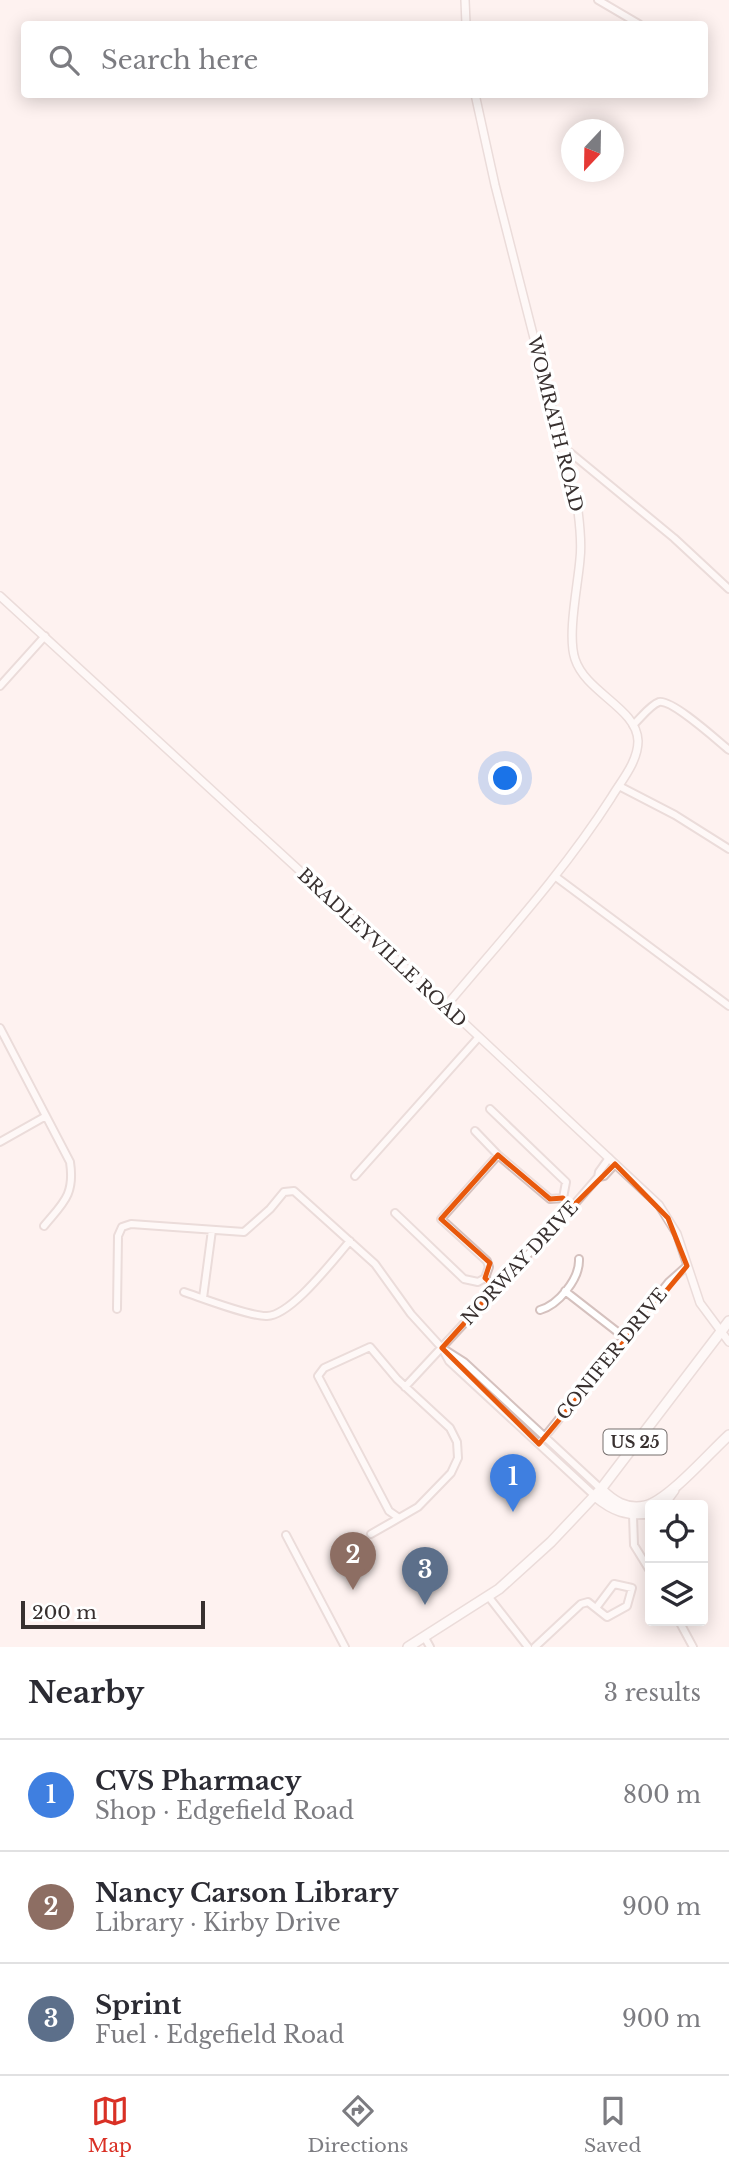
<!DOCTYPE html>
<meta charset="utf-8">
<style>
:root{--surface:#fff;--page:#f7f7f7;--text:#2b2b33;--muted:#7c7c81;--line:#e1e1e2;--accent:#d93025}
body{margin:0;font-family:"Libre Baskerville",serif;background:var(--page);color:var(--text)}
.controls{position:absolute;right:21px;bottom:21px;display:grid;overflow:hidden;border-radius:7px;box-shadow:0 4px 18px #0003}
.controls button{width:63px;height:63px;display:grid;place-items:center;padding:0;border:0;border-bottom:2px solid var(--line);background:var(--surface);color:var(--text);font:35px sans-serif}
.compass{position:absolute;left:561px;top:119px;width:63px;height:63px;border-radius:50%;background:var(--surface);box-shadow:0 4px 18px #0003;rotate:202deg}
.scale{position:absolute;left:21px;bottom:18px;width:184px;box-sizing:border-box;padding-left:7px;border:4px solid #38302f;border-top:0;font-size:19px;line-height:24px;white-space:nowrap;color:#38302f;-webkit-text-stroke:5px #fff;paint-order:stroke}
.you{position:absolute;left:506px;top:779px;width:24px;height:24px;margin:-18px;border:5px solid #fff;border-radius:50%;background:#1a73e8;box-shadow:0 0 0 10px #1a73e833}
.badge{display:grid;place-items:center;width:46px;height:46px;border-radius:50%;background:var(--accent);color:#fff;font-size:23px;font-weight:700}
.pin{position:absolute;translate:-50% -58px;filter:drop-shadow(0 2px 4px #0008)}
.pin::after{content:'';position:absolute;top:37px;width:24px;height:21px;background:inherit;clip-path:polygon(0 0,100% 0,50% 100%)}
.list{margin:0;padding:0;list-style:none}
h2{display:flex;justify-content:space-between;align-items:center;height:91px;margin:0;padding:0 28px;font-size:30px}
h2 small{font-size:23px;font-weight:400;color:var(--muted)}
.list li{display:grid;grid-template-columns:46px 1fr auto;gap:21px;align-items:center;box-sizing:border-box;height:112px;padding:0 28px;border-top:2px solid var(--line)}
.list b{display:block;font-size:26px;white-space:nowrap}
.list p{margin:0;font-size:23px;white-space:nowrap;color:var(--muted)}
.list em{font-size:23px;font-style:normal;color:var(--muted)}
.icon{flex:none;width:38px;height:38px;fill:none;stroke:currentColor;stroke-width:2;stroke-linecap:round;stroke-linejoin:round}
.map{position:relative;flex:none;width:729px;height:1647px;overflow:hidden}
.search{position:absolute;background:var(--surface);box-shadow:0 4px 18px #0003;left:21px;right:21px;top:21px;height:77px;display:flex;align-items:center;gap:18px;box-sizing:border-box;padding:0 24px;border-radius:7px;color:var(--muted);font-size:26px}
.sheet{height:427px;background:var(--surface)}
nav{display:flex;justify-content:space-around;align-items:center;box-sizing:border-box;height:98px;border-top:2px solid var(--line);background:var(--surface);font-size:19px;color:var(--muted)}
nav a{display:grid;justify-items:center;gap:4px}
nav .on{color:var(--accent)}
.map>svg:first-child{display:block}
.lines{fill:none;stroke-linecap:round;stroke-linejoin:round}
.minor-casing{stroke:#d5c1be;stroke-width:10}
.tertiary-casing{stroke:#d5c1be;stroke-width:10}
.primary-casing{stroke:#d5c1be;stroke-width:12}
.minor{stroke:#fff;stroke-width:6}
.tertiary{stroke:#fff;stroke-width:7}
.primary{stroke:#fff;stroke-width:9}
.marked{fill:none;stroke:#e8590c;stroke-width:5;stroke-linejoin:round}
.labels{text-anchor:middle;dominant-baseline:central;stroke-width:7;stroke-linejoin:round;paint-order:stroke}
.shield{fill:#fff;stroke:#746e6d;stroke-width:2}
.shield-label{font-size:16px;font-weight:bold;fill:#38302f}
.street-label{font-size:18px;fill:#38302f;stroke:#fff}
</style>
<div class="map">
<svg width="729" height="1647" viewBox="0 0 729 1647">
<rect width="100%" height="100%" fill="#fef2f0"/>
<g class="lines">
<!-- minor casing -->
<g class="minor-casing">
<path id="minor" d="M598,0L639,24
M561,445L674,538L729,589
M0,686L45,636
M633,725C640,719 650,705 659,702C672,699 718,741 729,750
M619,786L675,815L729,849
M556,877L729,1006
M0,1028L70,1162C75,1195 63,1203 44,1226
M490,1109L566,1182L563,1198
M475,1131L498,1155L550,1199L563,1198L572,1207
M0,1142L46,1116
M355,1176L478,1038
M598,1177L604,1176L615,1164
M395,1213L464,1279L478,1282L485,1278
M496,1288L485,1278L489,1267L487,1261L441,1219L498,1155
M565,1291L624,1337
M184,1292C202,1298 251,1317 267,1316C292,1315 333,1260 350,1241
M203,1298L212,1230
M117,1309L118,1236L122,1227L131,1224L244,1232L270,1209L284,1192L294,1191L375,1264L411,1314L442,1348L449,1361L595,1496
M540,1310C558,1305 580,1279 579,1259
M370,1347L397,1379L450,1428L457,1442L458,1458L451,1473L418,1507L399,1518L389,1511L318,1376L324,1368Z
M442,1348L464,1362L601,1489
M405,1387L572,1207L598,1177L599,1172L609,1158
M539,1444L669,1282L687,1266
M633,1515L634,1545L650,1571
M371,1534L399,1518
M286,1535L345,1647
M488,1596L528,1647
M679,1621L693,1647
M425,1638L430,1647
M535,1647L581,1604L588,1602L607,1617L627,1606L632,1588L614,1584L596,1608"/>
</g>
<!-- tertiary casing -->
<g class="tertiary-casing">
<path id="tertiary" d="M465,0L466,24
M0,596L384,948L659,1205L677,1234L700,1303L729,1342
M446,1006C503,938 563,873 611,798C621,781 638,762 638,741C637,708 586,693 575,659C567,635 578,585 580,559C582,543 580,527 578,511L495,185L475,94"/>
</g>
<!-- primary casing -->
<g class="primary-casing">
<path id="primary" d="M601,1489C613,1501 626,1510 645,1506C668,1501 710,1452 729,1435
M595,1496C613,1511 627,1516 650,1513
M663,1505L674,1490
M408,1647L499,1589L551,1542L601,1489L729,1321"/>
</g>
<!-- minor -->
<use href="#minor" class="minor"/>
<!-- tertiary -->
<use href="#tertiary" class="tertiary"/>
<!-- primary -->
<use href="#primary" class="primary"/>
</g>
<!-- marked area -->
<path d="M0 0H729V1647H0ZM498,1155L550,1199L563,1198L572,1207L615,1164L668,1218L687,1266L539,1444L442,1348L496,1288L485,1278L490,1263L441,1219Z" fill="#fef2f0" fill-opacity=".55" fill-rule="evenodd"/>
<path class="marked" d="M498,1155L550,1199L563,1198L572,1207L615,1164L668,1218L687,1266L539,1444L442,1348L496,1288L485,1278L490,1263L441,1219Z"/>
<g class="labels">
<!-- shield labels -->
<rect class="shield" x="603.5" y="1429.5" width="63" height="25" rx="5"/>
<g class="shield-label">
<text x="635" y="1442">US 25</text>
</g>
<!-- street labels -->
<g class="street-label">
<text transform="translate(555 424) rotate(76)">WOMRATH ROAD</text>
<text transform="translate(382 948) rotate(43)">BRADLEYVILLE ROAD</text>
<text transform="translate(520 1263) rotate(-47)">NORWAY DRIVE</text>
<text transform="translate(612 1354) rotate(-51)">CONIFER DRIVE</text>
</g>
</g>
</svg>
<div class="controls">
<button><svg class="icon" aria-label="locate" viewBox="0 0 24 24"><circle cx="12" cy="12" r="6"/><path d="M12 2v4M12 18v4M2 12h4M18 12h4"/></svg></button>
<button><svg class="icon" aria-label="layers" viewBox="0 0 24 24"><path d="M12 4l9 5-9 5-9-5zM3 14l9 5 9-5"/></svg></button>
</div>
<svg class="compass" viewBox="-18 -18 36 36"><path d="M0-13l5 13h-10z" fill="#e53935"/><path d="M0 13l5-13h-10z" fill="#7c7c81"/></svg>
<div class="scale">200 m</div>
<div class="you"></div>
<div class="pin badge" style="left:513px;top:1512px;background:#3f7fe0">1</div>
<div class="pin badge" style="left:353px;top:1590px;background:#8d6e63">2</div>
<div class="pin badge" style="left:425px;top:1605px;background:#5c6f8a">3</div>
<div class="search"><svg class="icon" aria-label="search" viewBox="0 0 24 24"><circle cx="10" cy="10" r="6"/><path d="M15 15l6 6"/></svg>Search here</div>
</div>
<section class="sheet">
<h2>Nearby<small>3 results</small></h2>
<ul class="list">
<li><span class="badge" style="background:#3f7fe0">1</span><div><b>CVS Pharmacy</b><p>Shop · Edgefield Road</p></div><em>800 m</em></li>
<li><span class="badge" style="background:#8d6e63">2</span><div><b>Nancy Carson Library</b><p>Library · Kirby Drive</p></div><em>900 m</em></li>
<li><span class="badge" style="background:#5c6f8a">3</span><div><b>Sprint</b><p>Fuel · Edgefield Road</p></div><em>900 m</em></li>
</ul>
</section>
<nav>
<a class="on"><svg class="icon" aria-label="map" viewBox="0 0 24 24"><path d="M3 6l6-2 6 2 6-2v14l-6 2-6-2-6 2zM9 4v14M15 6v14"/></svg>Map</a>
<a><svg class="icon" aria-label="directions" viewBox="0 0 24 24"><path d="M12 3l9 9-9 9-9-9zM9 14v-3h6M13 9l2 2-2 2"/></svg>Directions</a>
<a><svg class="icon" aria-label="saved" viewBox="0 0 24 24"><path d="M7 4h10v16l-5-4-5 4z"/></svg>Saved</a>
</nav>
